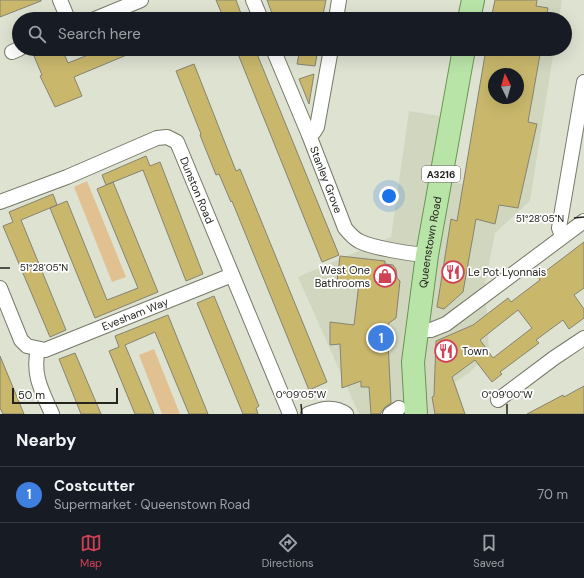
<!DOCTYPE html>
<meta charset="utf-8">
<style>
:root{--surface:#171b24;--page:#242831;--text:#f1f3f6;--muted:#9ea1a6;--line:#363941;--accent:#d14156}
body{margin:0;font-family:"DM Sans",sans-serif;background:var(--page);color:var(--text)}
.compass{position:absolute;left:488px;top:68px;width:36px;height:36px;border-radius:50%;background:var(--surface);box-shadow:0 4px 16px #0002;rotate:355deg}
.scale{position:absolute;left:12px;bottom:10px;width:106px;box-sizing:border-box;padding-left:4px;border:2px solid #22241d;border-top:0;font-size:11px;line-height:14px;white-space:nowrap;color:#22241d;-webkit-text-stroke:3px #fff;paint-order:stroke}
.you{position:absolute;left:389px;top:196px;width:14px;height:14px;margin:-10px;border:3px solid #fff;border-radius:50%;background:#1a73e8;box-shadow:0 0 0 6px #1a73e833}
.badge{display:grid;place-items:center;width:26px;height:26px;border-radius:50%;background:var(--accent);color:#fff;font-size:13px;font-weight:700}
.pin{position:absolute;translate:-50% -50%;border:2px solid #fff;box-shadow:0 1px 4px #0006}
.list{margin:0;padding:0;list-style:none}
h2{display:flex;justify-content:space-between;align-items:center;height:52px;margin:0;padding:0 16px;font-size:17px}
h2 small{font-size:13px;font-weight:400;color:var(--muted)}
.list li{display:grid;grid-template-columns:26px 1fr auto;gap:12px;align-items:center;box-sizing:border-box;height:56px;padding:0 16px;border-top:1px solid var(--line)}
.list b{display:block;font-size:15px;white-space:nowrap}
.list p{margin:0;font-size:13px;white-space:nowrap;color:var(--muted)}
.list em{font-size:13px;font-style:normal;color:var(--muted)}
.icon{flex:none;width:22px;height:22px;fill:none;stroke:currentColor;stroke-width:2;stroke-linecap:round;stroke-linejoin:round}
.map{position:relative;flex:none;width:584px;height:414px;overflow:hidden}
.search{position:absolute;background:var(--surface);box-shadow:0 4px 16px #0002;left:12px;right:12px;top:12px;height:44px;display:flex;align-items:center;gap:10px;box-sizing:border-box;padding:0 14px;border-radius:22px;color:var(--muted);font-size:15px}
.sheet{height:108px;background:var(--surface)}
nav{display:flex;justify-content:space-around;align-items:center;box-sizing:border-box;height:56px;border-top:1px solid var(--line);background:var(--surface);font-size:11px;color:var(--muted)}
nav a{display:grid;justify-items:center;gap:2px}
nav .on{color:var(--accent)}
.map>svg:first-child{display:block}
.built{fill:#d1d6bf}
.green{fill:#e1c192}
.building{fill:#c9b86c;stroke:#868373;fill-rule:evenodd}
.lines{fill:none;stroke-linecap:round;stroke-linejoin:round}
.street-casing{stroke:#757969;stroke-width:16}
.primary-casing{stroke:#669552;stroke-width:24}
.street{stroke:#fff;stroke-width:14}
.primary{stroke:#b9e4a8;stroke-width:22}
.ticks{fill:none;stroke:#22241d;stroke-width:1.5}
.labels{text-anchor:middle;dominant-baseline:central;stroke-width:3.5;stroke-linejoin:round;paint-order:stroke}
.shield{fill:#fff;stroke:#646661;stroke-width:1}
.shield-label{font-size:10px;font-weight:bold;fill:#22241d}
.street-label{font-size:11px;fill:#22241d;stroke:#fff}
.poi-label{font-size:11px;fill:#22241d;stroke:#fff;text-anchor:start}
.ticks-label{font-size:10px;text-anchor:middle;fill:#22241d;stroke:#fff;stroke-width:3.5;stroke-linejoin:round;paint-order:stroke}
</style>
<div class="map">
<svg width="584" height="414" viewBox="0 0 584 414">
<rect width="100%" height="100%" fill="#dee2d1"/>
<!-- built -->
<path class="built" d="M533,0H562L559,19H530Z
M525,49H554L530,201L495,233L485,285L489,353L469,373L455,382L465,414H425L407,412L401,414H359L298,277L391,237L409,111L446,117L440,183L503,185Z"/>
<!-- green -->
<path class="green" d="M87,181L126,277L112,282L74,187Z
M154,349L180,414H162L139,355Z"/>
<!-- building -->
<path class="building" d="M0,0H41V1L0,17Z
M216,0H236L243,19H224Z
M267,0H326L322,19H276L275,15L273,16Z
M495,0H537L536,6L548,8L546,19H491Z
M52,49H62L68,63L88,55L86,49H141L74,77L82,96L55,107L40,76L42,75L34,56Z
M236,49H255L339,255L322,262Z
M300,49H318L315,66L297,64Z
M486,49H541L528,122L537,124L518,208L499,205L495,224L476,219L463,292L444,309L437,307L451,219L457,221ZM494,74H518V98H494Z
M194,64L236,171L240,169L327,382L309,390L232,201L231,202L219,174L216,175L200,135L201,134L176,71Z
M314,74L309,104L299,79Z
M146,156L150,166L160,162L203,274L186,281L143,170L106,185L102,175Z
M113,182L158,292L95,318L50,208L67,201L107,300L120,295L138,288L97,189Z
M53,194L57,205L21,220L66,330L50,337L3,226L13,222L9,212Z
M584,242V288L574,295L584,309V318L569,329L563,320L536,340L539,343L500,372L502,374L492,382L475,360L452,377L465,414H435L432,397L434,396L436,341L473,325L508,298L511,302L540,280L538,277ZM518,310L532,328L493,358L480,340Z
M340,256L385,261V264L393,265L396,269L397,278L400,281L396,318L389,323L384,341H388L391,403L385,407L380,414H371L369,387H361V381L342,388L340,344L330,345V322L354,325L359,283L337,281Z
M214,296L259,406L256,408L258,414H243L197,303Z
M168,315L172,325L208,414H189L155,332L125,345L154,414H135L109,351L119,347L115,336Z
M75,353L101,414H81L59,359Z
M0,356L24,414H3L0,408Z
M584,386V414H527L563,395L564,397Z"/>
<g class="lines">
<!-- street casing -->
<g class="street-casing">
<g id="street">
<path d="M60,0L68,19"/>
<path d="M253,0L261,19"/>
<path d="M95,19L141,0"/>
<path d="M336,19L339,0"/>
<path id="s1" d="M273,49L309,135L345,228C349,233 353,238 359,241C372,248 411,254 427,255"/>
<path d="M12,52L19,49"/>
<path d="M309,135L314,132L317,127L331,49"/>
<path id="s2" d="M0,202L67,177L157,138L167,137L177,142L290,414"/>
<path d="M562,236L559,228L584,82"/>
<path id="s3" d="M0,288L21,340L27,346L45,350L232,275"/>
<path d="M417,330H431L446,324L584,221"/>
<path d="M38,349C32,375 42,391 52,414"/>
<path d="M498,400L554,358L584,338"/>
<path d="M308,414C321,409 334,405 346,414"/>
<path d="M390,414L399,408"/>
</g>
</g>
<!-- primary casing -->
<g class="primary-casing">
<g id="primary">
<path d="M469,19L473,0"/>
<path id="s4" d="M416,414L413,362L427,255L464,49"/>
</g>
</g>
<!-- street -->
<use href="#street" class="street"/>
<!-- primary -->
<use href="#primary" class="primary"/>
</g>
<!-- ticks -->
<path class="ticks" d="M574,218L584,217M0,268H10M301,404L302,414M507,404V414"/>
<!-- icons -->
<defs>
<g id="restaurant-ring" transform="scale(1.15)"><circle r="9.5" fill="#fff" stroke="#d14156" stroke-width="1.5"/><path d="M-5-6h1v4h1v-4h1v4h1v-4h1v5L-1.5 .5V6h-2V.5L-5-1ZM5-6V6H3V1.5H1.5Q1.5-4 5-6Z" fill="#d14156"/></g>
<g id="shop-ring" transform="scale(1.15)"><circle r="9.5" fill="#fff" stroke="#d14156" stroke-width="1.5"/><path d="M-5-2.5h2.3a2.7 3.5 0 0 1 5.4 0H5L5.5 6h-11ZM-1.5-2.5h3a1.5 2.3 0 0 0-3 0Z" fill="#d14156"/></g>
</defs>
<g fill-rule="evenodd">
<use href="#restaurant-ring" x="453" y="272"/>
<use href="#shop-ring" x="385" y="276"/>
<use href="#restaurant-ring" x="446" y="351"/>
</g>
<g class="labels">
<!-- shield labels -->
<rect class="shield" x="422" y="166" width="38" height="16" rx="3"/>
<g class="shield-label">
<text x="441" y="174">A3216</text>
</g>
<!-- street labels -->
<g class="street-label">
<text stroke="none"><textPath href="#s1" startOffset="141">Stanley Grove</textPath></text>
<text stroke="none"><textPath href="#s2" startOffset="243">Dunston Road</textPath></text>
<text stroke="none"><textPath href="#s4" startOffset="173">Queenstown Road</textPath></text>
<text stroke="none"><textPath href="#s3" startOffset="180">Evesham Way</textPath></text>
</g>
<!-- poi labels -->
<g class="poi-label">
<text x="370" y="270" text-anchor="end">West One<tspan x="370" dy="13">Bathrooms</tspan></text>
<text x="468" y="272">Le Pot Lyonnais</text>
<text x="462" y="351">Town</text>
</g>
</g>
<g class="ticks-label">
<text x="540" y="222">51°28'05"N</text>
<text x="44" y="271">51°28'05"N</text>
<text x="301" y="398">0°09'05"W</text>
<text x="507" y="398">0°09'00"W</text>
</g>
</svg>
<svg class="compass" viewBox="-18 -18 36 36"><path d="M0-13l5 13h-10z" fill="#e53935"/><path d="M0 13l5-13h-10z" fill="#9ea1a6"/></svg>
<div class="scale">50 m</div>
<div class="you"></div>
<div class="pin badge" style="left:381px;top:338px;background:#3f7fe0">1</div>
<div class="search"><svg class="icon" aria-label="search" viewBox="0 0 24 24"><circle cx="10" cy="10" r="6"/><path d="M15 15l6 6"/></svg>Search here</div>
</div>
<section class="sheet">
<h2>Nearby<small></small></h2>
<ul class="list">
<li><span class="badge" style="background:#3f7fe0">1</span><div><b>Costcutter</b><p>Supermarket · Queenstown Road</p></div><em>70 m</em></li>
</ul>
</section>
<nav>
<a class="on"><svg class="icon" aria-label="map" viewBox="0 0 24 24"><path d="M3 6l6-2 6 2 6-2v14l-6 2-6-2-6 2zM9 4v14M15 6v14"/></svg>Map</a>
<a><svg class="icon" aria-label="directions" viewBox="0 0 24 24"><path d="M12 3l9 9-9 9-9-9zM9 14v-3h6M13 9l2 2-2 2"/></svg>Directions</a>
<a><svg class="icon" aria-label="saved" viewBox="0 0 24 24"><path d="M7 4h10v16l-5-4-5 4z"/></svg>Saved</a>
</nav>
